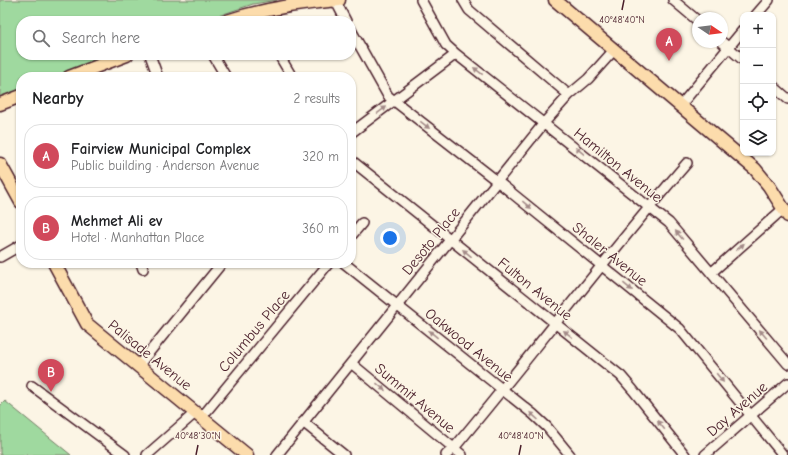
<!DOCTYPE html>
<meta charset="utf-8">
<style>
:root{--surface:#fff;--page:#f6f6f6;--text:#202124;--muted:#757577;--line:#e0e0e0;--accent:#d1495b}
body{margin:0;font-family:"Comic Neue",sans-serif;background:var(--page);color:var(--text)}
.controls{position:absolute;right:12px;top:12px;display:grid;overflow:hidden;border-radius:8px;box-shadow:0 1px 3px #0004}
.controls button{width:36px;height:36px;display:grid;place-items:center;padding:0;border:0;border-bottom:1px solid var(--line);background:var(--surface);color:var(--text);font:20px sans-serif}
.compass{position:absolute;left:692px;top:12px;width:36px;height:36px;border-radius:50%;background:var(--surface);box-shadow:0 1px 3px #0004;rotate:103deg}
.you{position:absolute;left:390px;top:238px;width:14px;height:14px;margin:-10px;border:3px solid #fff;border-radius:50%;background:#1a73e8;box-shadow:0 0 0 6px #1a73e833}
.badge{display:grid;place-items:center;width:26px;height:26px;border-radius:50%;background:var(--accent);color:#fff;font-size:13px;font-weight:700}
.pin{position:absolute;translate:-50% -33px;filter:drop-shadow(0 1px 2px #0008)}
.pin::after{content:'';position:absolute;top:21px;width:14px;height:12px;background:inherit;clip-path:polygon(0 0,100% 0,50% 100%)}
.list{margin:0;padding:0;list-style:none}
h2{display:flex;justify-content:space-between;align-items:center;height:52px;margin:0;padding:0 16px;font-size:17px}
h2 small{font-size:13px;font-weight:400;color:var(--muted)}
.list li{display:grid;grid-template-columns:26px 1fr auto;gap:12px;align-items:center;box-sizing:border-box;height:64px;margin:0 8px 8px;padding:0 8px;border:1px solid var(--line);border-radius:16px}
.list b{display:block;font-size:15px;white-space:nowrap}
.list p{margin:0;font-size:13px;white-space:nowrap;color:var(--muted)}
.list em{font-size:13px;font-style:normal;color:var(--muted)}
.icon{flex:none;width:22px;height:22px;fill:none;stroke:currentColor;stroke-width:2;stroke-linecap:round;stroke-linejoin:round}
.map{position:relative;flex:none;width:788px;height:455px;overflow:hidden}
.search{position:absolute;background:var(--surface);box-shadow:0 1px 3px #0004;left:16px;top:16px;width:340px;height:44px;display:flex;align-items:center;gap:10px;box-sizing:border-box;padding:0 14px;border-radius:16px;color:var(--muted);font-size:15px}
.panel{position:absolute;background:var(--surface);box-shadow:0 1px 3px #0004;left:16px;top:72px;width:340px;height:196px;border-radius:16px}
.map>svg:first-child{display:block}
.park{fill:#9fd99f;stroke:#747c65}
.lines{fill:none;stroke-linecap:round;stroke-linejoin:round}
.minor-casing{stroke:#4a1f2b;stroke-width:12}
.major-casing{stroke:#4a1f2b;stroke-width:15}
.minor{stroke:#fcf5e5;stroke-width:9}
.major{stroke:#fcdcac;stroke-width:12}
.oneway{fill:#a38a88}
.ticks{fill:none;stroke:#4a1f2b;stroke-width:1.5}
.labels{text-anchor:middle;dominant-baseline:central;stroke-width:3;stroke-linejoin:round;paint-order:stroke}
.street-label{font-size:15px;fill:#4a1f2b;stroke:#fcf5e5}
.ticks-label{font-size:10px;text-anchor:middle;fill:#4a1f2b;stroke:#fcf5e5;stroke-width:3;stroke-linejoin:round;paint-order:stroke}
</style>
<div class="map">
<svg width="788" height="455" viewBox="0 0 788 455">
<rect width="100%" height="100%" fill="#fcf5e5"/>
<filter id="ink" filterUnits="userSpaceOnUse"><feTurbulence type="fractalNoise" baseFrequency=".025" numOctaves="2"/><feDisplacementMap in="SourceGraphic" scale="8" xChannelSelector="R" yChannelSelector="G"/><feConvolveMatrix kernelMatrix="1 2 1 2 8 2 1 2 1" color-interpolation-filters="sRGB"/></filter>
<g filter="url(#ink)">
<!-- park -->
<path class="park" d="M0,0H277L253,4L203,21H21V55H111L54,77H21V90L0,98Z
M5,401L71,455H0V406Z"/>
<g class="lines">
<!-- minor casing -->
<g class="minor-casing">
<path id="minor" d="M335,0L346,21
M421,0L446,45L456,54L669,223L788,364
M463,0L469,10L569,95
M673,0L698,21
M756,15L769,0
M351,30L388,96L497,181L680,329L783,455
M722,42L743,60
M150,55L158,77
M213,55L226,77
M279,55L292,77
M773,86L788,99
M680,106L743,30
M351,133L456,54
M351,160L621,376L633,390L685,455
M351,236L362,223
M0,257L21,245
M141,263L143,269
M344,263L533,414L547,427L570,455
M711,273L783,209
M351,363L462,455
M138,366L222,263
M32,386L125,455
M201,418L329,263
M303,422L344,455
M147,455L195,413
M277,455L544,123L569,95L588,79L614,50
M446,455L454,448C533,354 606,256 687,163
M705,455L788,383"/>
</g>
<!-- major casing -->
<g class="major-casing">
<path id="major" d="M555,0L755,169L769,186L788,216
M227,21C263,9 301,3 339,0
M69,77L127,55
M0,104L21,96
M0,164L21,202
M54,263L87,324L247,455"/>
</g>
<!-- minor -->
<use href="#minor" class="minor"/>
<!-- major -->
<use href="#major" class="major"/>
</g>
<!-- one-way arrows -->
<defs><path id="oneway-solid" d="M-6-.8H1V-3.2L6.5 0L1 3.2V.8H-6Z"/></defs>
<g class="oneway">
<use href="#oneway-solid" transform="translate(478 71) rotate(-142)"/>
<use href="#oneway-solid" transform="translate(382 110) rotate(-36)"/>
<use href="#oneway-solid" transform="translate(425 125) rotate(38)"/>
<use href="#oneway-solid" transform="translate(580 151) rotate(-141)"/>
<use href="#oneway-solid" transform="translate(527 205) rotate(39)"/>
<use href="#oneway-solid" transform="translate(679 235) rotate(-130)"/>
<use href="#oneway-solid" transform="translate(740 247) rotate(-41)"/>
<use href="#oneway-solid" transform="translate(467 253) rotate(-141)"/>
<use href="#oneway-solid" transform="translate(628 287) rotate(39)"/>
<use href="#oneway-solid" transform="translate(433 334) rotate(-141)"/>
<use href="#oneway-solid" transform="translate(568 334) rotate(-142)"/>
<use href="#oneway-solid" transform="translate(763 334) rotate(-130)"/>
<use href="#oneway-solid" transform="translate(720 378) rotate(51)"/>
<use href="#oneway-solid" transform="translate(381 387) rotate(40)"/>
<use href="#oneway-solid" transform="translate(534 416) rotate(-138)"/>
<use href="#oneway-solid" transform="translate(661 425) rotate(-129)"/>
</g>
</g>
<!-- ticks -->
<path class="ticks" d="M622,10L624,0M196,455L198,445M519,455L521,445"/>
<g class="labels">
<!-- street labels -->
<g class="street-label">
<text transform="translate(618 165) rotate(39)">Hamilton Avenue</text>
<text transform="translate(431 241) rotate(-51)">Desoto Place</text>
<text transform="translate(610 254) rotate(39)">Shaler Avenue</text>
<text transform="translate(535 289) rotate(39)">Fulton Avenue</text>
<text transform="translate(254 331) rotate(-50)">Columbus Place</text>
<text transform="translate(469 345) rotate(39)">Oakwood Avenue</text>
<text transform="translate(150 355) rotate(39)">Palisade Avenue</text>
<text transform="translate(415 398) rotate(40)">Summit Avenue</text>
<text transform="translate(737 409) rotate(-41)">Day Avenue</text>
</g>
</g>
<g class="ticks-label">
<text x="622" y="23">40°48'40"N</text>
<text x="198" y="439">40°48'30"N</text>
<text x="521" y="439">40°48'40"N</text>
</g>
</svg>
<div class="controls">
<button>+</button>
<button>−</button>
<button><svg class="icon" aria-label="locate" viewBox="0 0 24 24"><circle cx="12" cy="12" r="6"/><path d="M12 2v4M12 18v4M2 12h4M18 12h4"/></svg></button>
<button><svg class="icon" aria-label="layers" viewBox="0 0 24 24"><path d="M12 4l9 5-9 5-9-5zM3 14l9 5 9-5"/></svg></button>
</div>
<svg class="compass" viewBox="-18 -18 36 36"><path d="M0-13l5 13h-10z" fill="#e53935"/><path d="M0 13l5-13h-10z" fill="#757577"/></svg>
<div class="you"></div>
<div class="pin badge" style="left:669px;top:61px">A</div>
<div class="pin badge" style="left:51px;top:392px">B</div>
<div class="search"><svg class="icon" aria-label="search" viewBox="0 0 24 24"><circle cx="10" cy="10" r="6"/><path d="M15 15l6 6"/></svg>Search here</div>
<section class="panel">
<h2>Nearby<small>2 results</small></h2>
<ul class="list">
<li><span class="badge">A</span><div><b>Fairview Municipal Complex</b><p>Public building · Anderson Avenue</p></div><em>320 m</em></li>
<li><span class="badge">B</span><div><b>Mehmet Ali ev</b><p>Hotel · Manhattan Place</p></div><em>360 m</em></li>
</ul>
</section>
</div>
